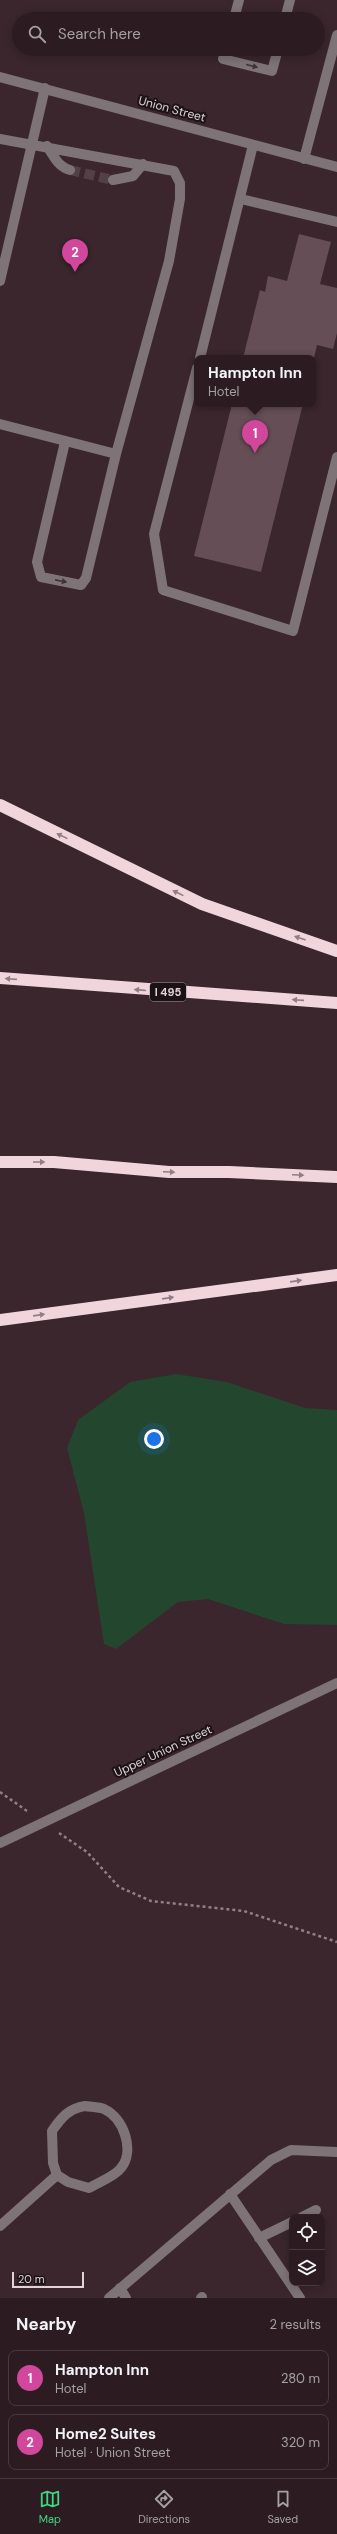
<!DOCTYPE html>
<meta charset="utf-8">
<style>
:root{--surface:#2c1c21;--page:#38292e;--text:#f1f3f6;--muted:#a6a1a5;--line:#483a3f;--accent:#3dd77e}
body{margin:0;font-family:"DM Sans",sans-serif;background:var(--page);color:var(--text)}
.controls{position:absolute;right:12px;bottom:12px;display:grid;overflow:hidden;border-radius:8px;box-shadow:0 2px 10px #0003}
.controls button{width:36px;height:36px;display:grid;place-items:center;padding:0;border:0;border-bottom:1px solid var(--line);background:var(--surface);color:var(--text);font:20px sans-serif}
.scale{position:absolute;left:12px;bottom:10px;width:72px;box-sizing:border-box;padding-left:4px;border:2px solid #e1d3d7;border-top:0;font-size:11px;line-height:14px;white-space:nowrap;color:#e1d3d7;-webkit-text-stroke:3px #1b1215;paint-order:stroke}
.you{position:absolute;left:154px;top:1439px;width:14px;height:14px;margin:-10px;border:3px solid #fff;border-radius:50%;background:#1a73e8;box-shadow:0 0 0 6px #1a73e833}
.badge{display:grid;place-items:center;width:26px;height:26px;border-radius:50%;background:var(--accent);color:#fff;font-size:13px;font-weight:700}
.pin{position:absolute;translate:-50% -33px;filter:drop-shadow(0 1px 2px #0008)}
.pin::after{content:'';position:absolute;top:21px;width:14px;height:12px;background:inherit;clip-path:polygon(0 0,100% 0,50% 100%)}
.popup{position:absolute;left:194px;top:355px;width:122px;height:52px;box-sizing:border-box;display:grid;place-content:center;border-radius:8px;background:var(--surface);filter:drop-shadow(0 1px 3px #0005);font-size:13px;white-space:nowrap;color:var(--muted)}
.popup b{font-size:15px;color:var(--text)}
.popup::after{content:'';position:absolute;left:50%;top:100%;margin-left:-8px;border:8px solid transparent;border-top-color:var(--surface)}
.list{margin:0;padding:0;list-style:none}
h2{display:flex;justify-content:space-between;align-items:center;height:52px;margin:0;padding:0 16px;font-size:17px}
h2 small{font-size:13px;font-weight:400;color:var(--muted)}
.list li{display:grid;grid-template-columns:26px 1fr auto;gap:12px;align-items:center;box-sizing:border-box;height:56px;margin:0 8px 8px;padding:0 8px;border:1px solid var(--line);border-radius:8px}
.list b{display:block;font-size:15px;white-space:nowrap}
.list p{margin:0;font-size:13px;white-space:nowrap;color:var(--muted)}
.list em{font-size:13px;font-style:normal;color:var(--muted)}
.icon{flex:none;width:22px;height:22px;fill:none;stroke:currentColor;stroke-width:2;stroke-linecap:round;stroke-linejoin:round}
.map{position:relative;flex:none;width:337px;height:2298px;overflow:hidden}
.search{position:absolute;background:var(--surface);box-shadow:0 2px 10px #0003;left:12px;right:12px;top:12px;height:44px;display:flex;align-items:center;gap:10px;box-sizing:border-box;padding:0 14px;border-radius:22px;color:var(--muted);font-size:15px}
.sheet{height:180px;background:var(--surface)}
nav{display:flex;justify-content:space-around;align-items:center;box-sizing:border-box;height:56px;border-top:1px solid var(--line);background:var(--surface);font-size:11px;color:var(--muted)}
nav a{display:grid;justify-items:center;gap:2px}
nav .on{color:var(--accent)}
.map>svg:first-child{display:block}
.green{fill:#23462e}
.building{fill:#654e55}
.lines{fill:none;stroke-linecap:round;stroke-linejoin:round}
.minor-tunnel{stroke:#534046;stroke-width:10;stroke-dasharray:10 5;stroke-linecap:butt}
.path{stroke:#918085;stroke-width:2.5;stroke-dasharray:3 3;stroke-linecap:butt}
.minor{stroke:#7e7376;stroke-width:10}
.highway{stroke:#f1d5dd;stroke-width:12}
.oneway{fill:#3e3437}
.oneway2{fill:#917d83}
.labels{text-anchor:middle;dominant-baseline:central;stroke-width:4;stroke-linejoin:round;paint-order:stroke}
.shield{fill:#1b1215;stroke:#a6999d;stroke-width:1}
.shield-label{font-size:11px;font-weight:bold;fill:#e1d3d7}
.street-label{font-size:12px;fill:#e1d3d7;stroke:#1b1215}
</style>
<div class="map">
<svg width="337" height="2298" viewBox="0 0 337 2298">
<rect width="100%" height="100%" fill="#3a262c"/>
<!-- green -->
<path class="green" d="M176,1374L227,1382L305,1408L337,1410V1625L284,1624L208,1599L178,1602L116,1649L104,1644L84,1513L67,1448L78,1420L130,1382Z"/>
<!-- building -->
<path class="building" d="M299,234L331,242L320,284L337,288V333L333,349L317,345L314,358H243L260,290L265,292L268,276L287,281Z
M232,404H303L261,572L194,556Z"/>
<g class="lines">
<!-- minor-tunnel -->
<path class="minor-tunnel" d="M70,170L113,180"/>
<!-- path -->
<path class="path" d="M0,1792L27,1811
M59,1833L87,1852L119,1887L151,1901L244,1911L337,1942"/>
<!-- minor -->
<path class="minor" d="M234,19L239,0
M285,19L290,0
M226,49L223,59L272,71L278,49
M0,77L337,167
M0,139L174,171L180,183V199L169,261L116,454L0,424
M47,146C53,155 58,167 70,170
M304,159L337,35
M113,180L133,176L143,164
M241,199L337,222
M0,281L45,88
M200,358L253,145
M197,368L154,534L163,590L293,631L337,457
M65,442L37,562L41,577L81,585L86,578L116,454
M0,1843L337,1683
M85,2106C91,2107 99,2107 104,2109C124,2118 135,2151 121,2168C114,2177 99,2182 89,2188L68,2182L57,2175L53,2163L52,2131C61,2118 69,2108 85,2106Z
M230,2194L300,2298
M302,2217L316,2210
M0,2226L57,2175
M259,2238L292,2222
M120,2288L126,2298
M109,2298L271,2160L291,2150L337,2152
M201,2298L202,2297"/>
<!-- highway -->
<path class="highway" d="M0,805L202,904L337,951
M0,978L337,1003
M0,1162H54L169,1172H229L337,1177
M0,1320L337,1275"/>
</g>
<!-- one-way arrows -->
<defs><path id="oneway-solid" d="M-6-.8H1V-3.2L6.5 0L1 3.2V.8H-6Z"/></defs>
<g class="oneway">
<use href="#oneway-solid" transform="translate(252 66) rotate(14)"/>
<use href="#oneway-solid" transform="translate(61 581) rotate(11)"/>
</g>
<g class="oneway2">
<use href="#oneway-solid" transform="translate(62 836) rotate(-154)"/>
<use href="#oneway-solid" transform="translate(178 893) rotate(-154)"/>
<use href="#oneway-solid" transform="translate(300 938) rotate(-161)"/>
<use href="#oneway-solid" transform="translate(11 979) rotate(-176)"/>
<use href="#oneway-solid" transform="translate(140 990) rotate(-175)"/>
<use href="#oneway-solid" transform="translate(298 1000) rotate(-176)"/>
<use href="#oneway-solid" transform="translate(39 1162)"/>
<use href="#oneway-solid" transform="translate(169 1172) rotate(2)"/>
<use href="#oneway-solid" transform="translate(298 1175) rotate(3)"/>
<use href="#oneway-solid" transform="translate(296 1281) rotate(-8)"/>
<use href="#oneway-solid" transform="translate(168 1298) rotate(-8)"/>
<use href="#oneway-solid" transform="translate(39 1315) rotate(-8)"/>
</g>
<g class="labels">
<!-- shield labels -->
<rect class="shield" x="150" y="983" width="36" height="18" rx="3"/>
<g class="shield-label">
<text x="168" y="992">I 495</text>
</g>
<!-- street labels -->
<g class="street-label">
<text transform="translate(172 109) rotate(15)">Union Street</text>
<text transform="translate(163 1751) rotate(-25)">Upper Union Street</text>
</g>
</g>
</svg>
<div class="controls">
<button><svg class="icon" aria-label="locate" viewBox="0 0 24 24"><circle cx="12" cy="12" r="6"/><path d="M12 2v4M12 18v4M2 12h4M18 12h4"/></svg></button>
<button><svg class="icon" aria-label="layers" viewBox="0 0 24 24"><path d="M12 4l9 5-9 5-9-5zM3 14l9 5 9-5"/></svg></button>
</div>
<div class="scale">20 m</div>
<div class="you"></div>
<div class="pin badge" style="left:255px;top:453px;background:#d1479c">1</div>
<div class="popup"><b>Hampton Inn</b>Hotel</div>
<div class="pin badge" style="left:75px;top:272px;background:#d1479c">2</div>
<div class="search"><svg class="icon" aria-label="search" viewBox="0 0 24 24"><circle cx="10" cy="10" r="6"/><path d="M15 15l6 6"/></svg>Search here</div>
</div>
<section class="sheet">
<h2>Nearby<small>2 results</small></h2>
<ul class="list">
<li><span class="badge" style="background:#d1479c">1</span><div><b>Hampton Inn</b><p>Hotel</p></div><em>280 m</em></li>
<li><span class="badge" style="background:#d1479c">2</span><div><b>Home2 Suites</b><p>Hotel · Union Street</p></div><em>320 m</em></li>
</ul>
</section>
<nav>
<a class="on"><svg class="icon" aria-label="map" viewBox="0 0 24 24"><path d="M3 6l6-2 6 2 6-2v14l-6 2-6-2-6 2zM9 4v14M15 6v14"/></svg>Map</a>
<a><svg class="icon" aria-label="directions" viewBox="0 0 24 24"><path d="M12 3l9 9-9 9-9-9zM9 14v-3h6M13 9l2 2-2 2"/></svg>Directions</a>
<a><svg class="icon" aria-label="saved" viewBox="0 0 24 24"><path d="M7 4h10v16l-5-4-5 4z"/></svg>Saved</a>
</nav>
